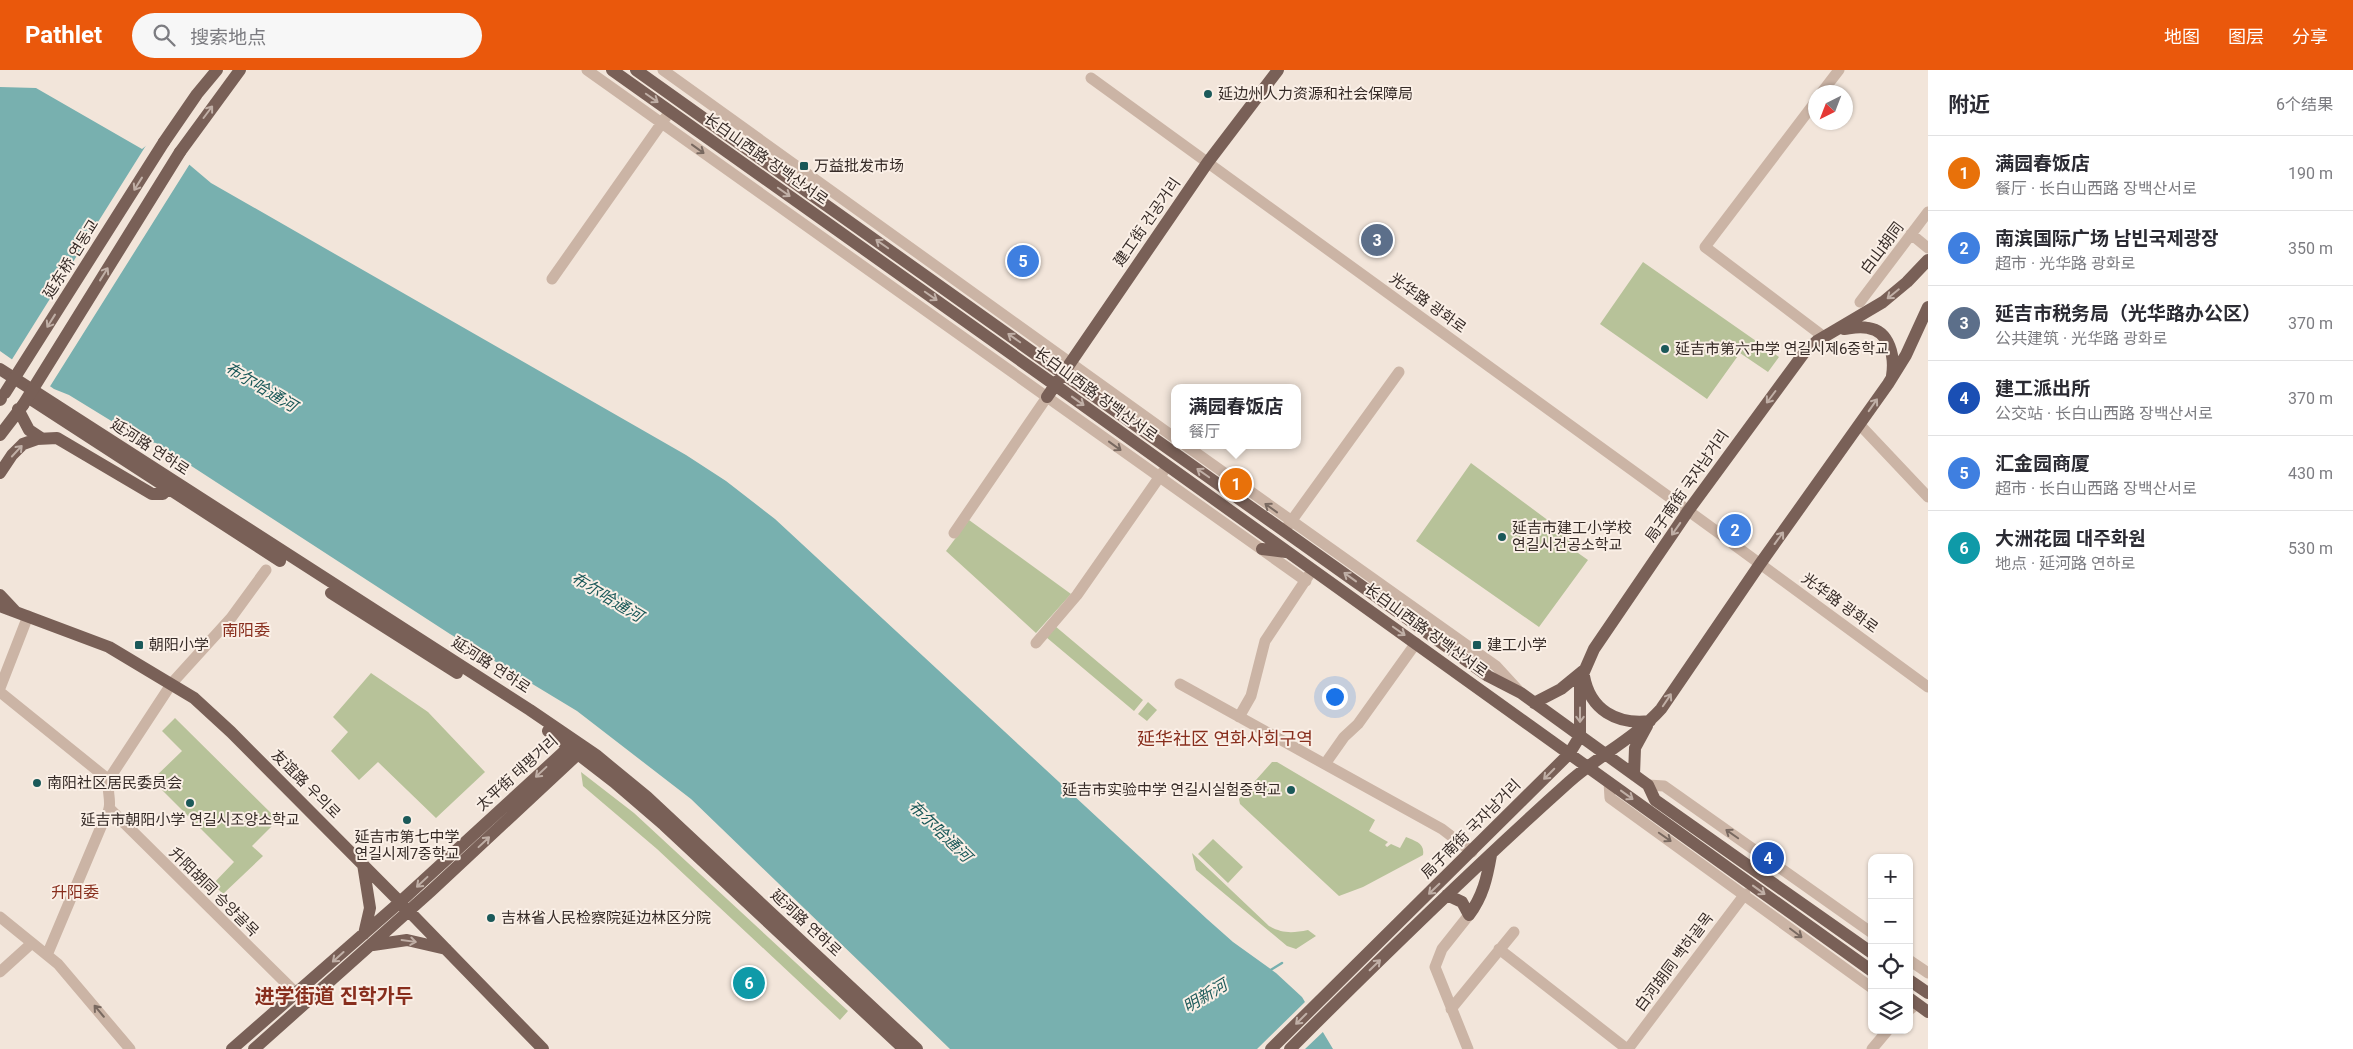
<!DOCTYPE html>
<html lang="zh">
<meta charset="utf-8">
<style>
:root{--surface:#fff;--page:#f7f7f7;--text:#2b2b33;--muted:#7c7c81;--line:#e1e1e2;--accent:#ea580c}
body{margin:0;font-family:Roboto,"Noto Sans SC","Noto Sans KR",sans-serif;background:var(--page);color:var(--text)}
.controls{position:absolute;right:15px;bottom:15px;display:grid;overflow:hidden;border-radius:10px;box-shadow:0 1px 4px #0004}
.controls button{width:45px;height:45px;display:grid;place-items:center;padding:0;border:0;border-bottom:1px solid var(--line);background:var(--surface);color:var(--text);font:25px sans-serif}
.compass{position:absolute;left:1808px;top:15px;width:45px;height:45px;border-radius:50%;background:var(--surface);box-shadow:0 1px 4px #0004;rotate:222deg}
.you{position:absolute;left:1334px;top:626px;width:18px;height:18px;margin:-12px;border:4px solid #fff;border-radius:50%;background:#1a73e8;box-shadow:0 0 0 8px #1a73e833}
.badge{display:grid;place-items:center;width:32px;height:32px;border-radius:50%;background:var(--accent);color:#fff;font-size:16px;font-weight:700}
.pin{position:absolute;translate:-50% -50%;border:2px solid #fff;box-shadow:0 1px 5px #0006}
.popup{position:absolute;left:1171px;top:314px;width:130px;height:65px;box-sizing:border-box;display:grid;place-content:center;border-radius:10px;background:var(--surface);filter:drop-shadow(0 1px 4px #0005);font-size:16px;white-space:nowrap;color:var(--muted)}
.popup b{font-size:19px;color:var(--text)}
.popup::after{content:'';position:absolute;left:50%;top:100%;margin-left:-10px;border:10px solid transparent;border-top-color:var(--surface)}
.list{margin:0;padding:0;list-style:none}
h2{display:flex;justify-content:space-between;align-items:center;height:65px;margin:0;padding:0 20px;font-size:21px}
h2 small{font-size:16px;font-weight:400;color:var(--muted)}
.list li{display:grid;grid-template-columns:32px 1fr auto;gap:15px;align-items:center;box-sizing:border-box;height:75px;padding:0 20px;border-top:1px solid var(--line)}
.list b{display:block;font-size:19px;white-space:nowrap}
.list p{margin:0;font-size:16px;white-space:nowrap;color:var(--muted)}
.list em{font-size:16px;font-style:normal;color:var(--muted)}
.icon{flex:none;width:28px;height:28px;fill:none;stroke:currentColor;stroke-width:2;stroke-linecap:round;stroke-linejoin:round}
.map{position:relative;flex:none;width:1928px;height:979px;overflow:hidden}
header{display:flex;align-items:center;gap:30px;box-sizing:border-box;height:70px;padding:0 25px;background:var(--accent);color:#fff}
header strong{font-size:24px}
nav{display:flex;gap:28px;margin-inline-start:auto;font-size:18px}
.search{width:350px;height:45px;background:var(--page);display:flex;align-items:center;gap:12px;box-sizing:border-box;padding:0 18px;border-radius:28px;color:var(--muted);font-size:19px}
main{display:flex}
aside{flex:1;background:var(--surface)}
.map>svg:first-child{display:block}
.green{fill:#b7c299}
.water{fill:#78b0af}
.pier{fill:#f2e5da}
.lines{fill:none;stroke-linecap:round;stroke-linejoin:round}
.stream{stroke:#78b0af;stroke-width:2.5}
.minor{stroke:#cbb4a5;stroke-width:11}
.major{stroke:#796057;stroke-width:12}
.major-bridge{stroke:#796057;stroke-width:12}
.oneway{stroke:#c0afa6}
.oneway2{stroke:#796960}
.poi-dot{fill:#1b5959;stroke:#faefe6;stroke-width:2}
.labels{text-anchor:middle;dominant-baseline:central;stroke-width:4;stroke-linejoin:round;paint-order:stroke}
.poi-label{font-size:15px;fill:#362b27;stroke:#faefe6;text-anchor:start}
.street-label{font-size:15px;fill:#362b27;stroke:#faefe6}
.water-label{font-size:16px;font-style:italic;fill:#1b5959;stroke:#faefe6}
.neighbourhood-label{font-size:16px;fill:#882e1d;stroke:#faefe6}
.quarter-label{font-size:18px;fill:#882e1d;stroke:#faefe6}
.district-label{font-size:20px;font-weight:bold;fill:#882e1d;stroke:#faefe6}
</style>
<header>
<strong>Pathlet</strong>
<div class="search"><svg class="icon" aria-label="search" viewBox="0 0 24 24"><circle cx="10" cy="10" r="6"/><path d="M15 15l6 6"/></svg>搜索地点</div>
<nav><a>地图</a><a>图层</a><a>分享</a></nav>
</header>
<main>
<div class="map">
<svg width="1928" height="979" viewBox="0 0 1928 979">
<rect width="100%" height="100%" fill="#f2e5da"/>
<!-- green -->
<path class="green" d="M1643,192L1779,287L1768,302L1740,283L1707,329L1600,254Z
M1471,393L1561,460L1573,476L1571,478L1588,490L1539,557L1416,471Z
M969,450L1071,524L1036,563L946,481Z
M1055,556L1143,630L1134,641L1046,567Z
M371,603L428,642L485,702L436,748L378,692L359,710L331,681L348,662L333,647Z
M1148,632L1157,640L1147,651L1138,644Z
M175,648L278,750L252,776L263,786L223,824L213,814L234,792L152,710L182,681L162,661Z
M1272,692H1277L1375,750L1369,761L1388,772L1385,775L1387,777L1391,774L1400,778L1406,767C1415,771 1425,773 1423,785L1363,817L1339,826L1240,734L1239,729Z
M581,702L634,743L848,941L840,950L657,779L583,716Z
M1213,769L1243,797L1228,813L1198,784Z
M1192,783L1269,856C1283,864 1293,863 1308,860L1316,866L1296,879L1287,876L1196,800Z"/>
<!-- water -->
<path class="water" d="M0,17L36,18L142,79L151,72L185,91L211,113L686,385L726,411L775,449L1207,849L1233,872L1276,903L1302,927L1333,979H950L691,729L577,641L450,564L156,373L144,371L69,325L54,319L0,281Z"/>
<!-- pier -->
<path class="pier" d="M150,69L191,92L49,318L11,291Z
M1307,930L1325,960L1305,979H1257Z"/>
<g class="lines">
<!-- stream -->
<path class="stream" d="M1269,901L1282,893"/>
<!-- minor -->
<path class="minor" d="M587,0L1306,511
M663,0L1175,368
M1091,8L1723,466
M1822,22L1839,0
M1816,31L1705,177L1824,267
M1911,164L1928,178
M552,209L666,47
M1860,232L1928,142
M1860,355L1928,427
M1185,375L1496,596L1518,620
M1287,457L1399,302
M954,463L1047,327
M1733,474L1928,617
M1036,573L1077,525L1163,402
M1180,614L1442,759L1472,782
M0,618L28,546
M0,622L109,710
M1239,647L1251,626L1265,571L1309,505
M1325,694L1344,667L1358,654L1416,573
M1609,712L1610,728L1872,918
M1648,715L1664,716L1872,863
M111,740L297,924
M0,847L58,894L130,979
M1499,879L1627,979
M47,885L103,752C117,731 103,724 111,706L172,613L231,548L266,500
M1909,890L1928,903
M0,902L32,873
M1451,939L1514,862
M1909,940L1917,934
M1468,979L1435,897L1442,879L1469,845
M1628,979L1745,824
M1872,979L1888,960"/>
<!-- major -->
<path class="major" d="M612,0L1055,315L1872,901
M636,0L1488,606L1521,623L1648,715L1655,730L1872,883
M164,72L197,24L217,0
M180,82L240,0
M1844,259C1852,258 1859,256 1868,258C1890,261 1895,287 1892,306
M0,299L530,640L596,685L647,727L917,979
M1047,327L1208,92L1278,0
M0,330L1,329
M32,330L280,491
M18,339L29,360L41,368
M0,365L23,335
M0,403L12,385L23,374L37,369L57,368L152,424H163L171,413
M1262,479L1286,482
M331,523L457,603
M0,525L15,541
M0,536L109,577L194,628L231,662L400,832L543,979
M1584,606C1590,640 1617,655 1650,651
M1534,633L1561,619L1583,601
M548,661L614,712L664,755L904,979
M1634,705L1635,678L1647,656
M363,794L370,838L364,864
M1447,825L1462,832L1469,845C1483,826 1487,808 1491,785
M373,875L407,870L446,879
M1909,910L1928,923
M1909,928L1928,942
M232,979L400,832L569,677L575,675
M254,979L431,821L578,684L579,676
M1271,979L1569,684L1580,666V611L1594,579L1688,441L1804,283L1817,271L1883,232L1907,212L1928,190
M1290,979C1381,888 1473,798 1569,712C1598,686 1635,668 1661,639L1760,494L1888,314L1906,285L1928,237"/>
<!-- major-bridge -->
<path class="major-bridge" d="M5,323L164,72
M23,335L180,82"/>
</g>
<!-- one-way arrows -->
<defs><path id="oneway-shaft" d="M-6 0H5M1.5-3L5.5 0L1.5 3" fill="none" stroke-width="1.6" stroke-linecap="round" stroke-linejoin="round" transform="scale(1.25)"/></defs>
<g class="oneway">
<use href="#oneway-shaft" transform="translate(652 28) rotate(35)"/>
<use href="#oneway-shaft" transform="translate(208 42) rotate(-53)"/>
<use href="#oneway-shaft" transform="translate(138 114) rotate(122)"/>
<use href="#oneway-shaft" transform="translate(784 122) rotate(35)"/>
<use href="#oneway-shaft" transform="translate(882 174) rotate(-145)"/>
<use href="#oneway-shaft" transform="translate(104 204) rotate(-58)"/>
<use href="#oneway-shaft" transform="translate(1893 224) rotate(141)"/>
<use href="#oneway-shaft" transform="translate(931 226) rotate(35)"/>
<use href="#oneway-shaft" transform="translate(51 251) rotate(122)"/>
<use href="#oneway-shaft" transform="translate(1014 268) rotate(-145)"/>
<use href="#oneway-shaft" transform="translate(1771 327) rotate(127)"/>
<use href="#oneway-shaft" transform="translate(1078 331) rotate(36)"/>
<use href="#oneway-shaft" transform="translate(1873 335) rotate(-55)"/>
<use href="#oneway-shaft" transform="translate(17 381) rotate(-47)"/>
<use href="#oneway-shaft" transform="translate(1203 403) rotate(-145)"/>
<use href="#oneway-shaft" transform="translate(1676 459) rotate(125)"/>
<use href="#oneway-shaft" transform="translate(1779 468) rotate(-54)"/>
<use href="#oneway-shaft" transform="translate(1350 507) rotate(-144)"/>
<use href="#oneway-shaft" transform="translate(1399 561) rotate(35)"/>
<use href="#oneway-shaft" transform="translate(1667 630) rotate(-56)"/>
<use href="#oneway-shaft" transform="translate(1580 645) rotate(90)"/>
<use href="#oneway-shaft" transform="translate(541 702) rotate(137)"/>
<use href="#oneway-shaft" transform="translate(1549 704) rotate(135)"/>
<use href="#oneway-shaft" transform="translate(1627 725) rotate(36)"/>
<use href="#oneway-shaft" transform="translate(484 772) rotate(-43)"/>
<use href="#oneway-shaft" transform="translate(422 812) rotate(137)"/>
<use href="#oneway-shaft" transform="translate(1434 819) rotate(136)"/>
<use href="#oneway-shaft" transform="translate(1759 820) rotate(36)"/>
<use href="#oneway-shaft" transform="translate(409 871) rotate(8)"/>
<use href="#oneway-shaft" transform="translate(338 887) rotate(138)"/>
<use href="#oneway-shaft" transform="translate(1375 895) rotate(-44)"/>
<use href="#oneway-shaft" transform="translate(1301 949) rotate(135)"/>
</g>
<g class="oneway2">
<use href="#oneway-shaft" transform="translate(698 79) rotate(36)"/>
<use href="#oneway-shaft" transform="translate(1115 376) rotate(36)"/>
<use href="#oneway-shaft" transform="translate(1271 438) rotate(-144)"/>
<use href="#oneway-shaft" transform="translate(1732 764) rotate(-145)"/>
<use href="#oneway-shaft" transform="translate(1665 767) rotate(35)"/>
<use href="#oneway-shaft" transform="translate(1796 863) rotate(37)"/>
<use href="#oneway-shaft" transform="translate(99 941) rotate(-130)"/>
</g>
<!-- markers -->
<g class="poi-dot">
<circle cx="1208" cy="24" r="5"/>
<rect x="799" y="91" width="10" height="10" rx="2.5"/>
<circle cx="1665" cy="279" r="5"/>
<circle cx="1502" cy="467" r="5"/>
<rect x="134" y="570" width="10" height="10" rx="2.5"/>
<rect x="1472" y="570" width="10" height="10" rx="2.5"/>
<circle cx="37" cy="713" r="5"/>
<circle cx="1291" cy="720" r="5"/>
<circle cx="190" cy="733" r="5"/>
<circle cx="407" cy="750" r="5"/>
<circle cx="491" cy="848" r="5"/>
</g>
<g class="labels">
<!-- poi labels -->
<g class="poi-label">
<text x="1218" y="24">延边州人力资源和社会保障局</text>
<text x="814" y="96">万益批发市场</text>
<text x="1675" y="279">延吉市第六中学 연길시제6중학교</text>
<text x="1512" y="458">延吉市建工小学校<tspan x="1512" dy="17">연길시건공소학교</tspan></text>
<text x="149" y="575">朝阳小学</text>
<text x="1487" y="575">建工小学</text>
<text x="47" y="713">南阳社区居民委员会</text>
<text x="1281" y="720" text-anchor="end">延吉市实验中学 연길시실험중학교</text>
<text x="190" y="750" text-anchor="middle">延吉市朝阳小学 연길시조양소학교</text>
<text x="407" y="767" text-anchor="middle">延吉市第七中学<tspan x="407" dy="17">연길시제7중학교</tspan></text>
<text x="501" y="848">吉林省人民检察院延边林区分院</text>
</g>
<!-- street labels -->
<g class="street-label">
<text transform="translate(766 89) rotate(35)">长白山西路 장백산서로</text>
<text transform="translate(1147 152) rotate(-55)">建工街 건공거리</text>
<text transform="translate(1882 178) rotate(-53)">白山胡同</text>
<text transform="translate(71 189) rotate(-58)">延东桥 연동교</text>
<text transform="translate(1428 233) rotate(36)">光华路 광화로</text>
<text transform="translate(1096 324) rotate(36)">长白山西路 장백산서로</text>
<text transform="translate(150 377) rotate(33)">延河路 연하로</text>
<text transform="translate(1687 416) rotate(-55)">局子南街 국자남거리</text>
<text transform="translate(1840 533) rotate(36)">光华路 광화로</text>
<text transform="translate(1426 560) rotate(36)">长白山西路 장백산서로</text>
<text transform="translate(491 595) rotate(33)">延河路 연하로</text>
<text transform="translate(517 703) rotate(-42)">太平街 태평거리</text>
<text transform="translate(306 714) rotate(45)">友谊路 우의로</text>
<text transform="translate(1471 759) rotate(-45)">局子南街 국자남거리</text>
<text transform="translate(214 822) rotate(45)">升阳胡同 승양골목</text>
<text transform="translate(806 853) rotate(43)">延河路 연하로</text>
<text transform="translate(1674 892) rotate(-53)">白河胡同 백하골목</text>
</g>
<!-- water labels -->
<g class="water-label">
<text transform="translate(261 317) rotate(31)">布尔哈通河</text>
<text transform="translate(607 527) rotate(31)">布尔哈通河</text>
<text transform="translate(940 761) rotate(44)">布尔哈通河</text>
<text transform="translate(1205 926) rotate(-31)">明新河</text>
</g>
<!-- neighbourhood labels -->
<g class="neighbourhood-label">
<text x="246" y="560">南阳委</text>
<text x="75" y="822">升阳委</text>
</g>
<!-- quarter labels -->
<g class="quarter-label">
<text x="1225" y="668">延华社区 연화사회구역</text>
</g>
<!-- district labels -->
<g class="district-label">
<text x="334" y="926">进学街道 진학가두</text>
</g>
</g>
</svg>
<div class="controls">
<button>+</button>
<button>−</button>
<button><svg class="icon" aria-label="locate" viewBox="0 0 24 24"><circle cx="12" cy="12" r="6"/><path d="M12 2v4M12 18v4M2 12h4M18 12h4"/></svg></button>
<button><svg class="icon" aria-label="layers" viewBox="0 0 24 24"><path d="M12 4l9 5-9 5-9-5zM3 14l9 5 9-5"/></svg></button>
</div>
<svg class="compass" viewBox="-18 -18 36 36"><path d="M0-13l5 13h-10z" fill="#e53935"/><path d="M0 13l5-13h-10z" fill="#7c7c81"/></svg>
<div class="you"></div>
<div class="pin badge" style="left:1236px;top:414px;background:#e8710a">1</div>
<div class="popup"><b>满园春饭店</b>餐厅</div>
<div class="pin badge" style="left:1735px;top:460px;background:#3f7fe0">2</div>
<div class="pin badge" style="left:1377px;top:170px;background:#5c6f8a">3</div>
<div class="pin badge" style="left:1768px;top:788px;background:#1a4fb4">4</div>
<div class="pin badge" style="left:1023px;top:191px;background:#3f7fe0">5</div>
<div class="pin badge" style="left:749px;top:913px;background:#0f9aa8">6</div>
</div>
<aside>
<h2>附近<small>6个结果</small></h2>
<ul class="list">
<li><span class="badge" style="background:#e8710a">1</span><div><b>满园春饭店</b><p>餐厅 · 长白山西路 장백산서로</p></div><em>190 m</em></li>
<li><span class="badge" style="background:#3f7fe0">2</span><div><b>南滨国际广场 남빈국제광장</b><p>超市 · 光华路 광화로</p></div><em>350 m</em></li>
<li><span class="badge" style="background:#5c6f8a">3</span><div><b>延吉市税务局（光华路办公区）</b><p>公共建筑 · 光华路 광화로</p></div><em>370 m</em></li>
<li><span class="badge" style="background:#1a4fb4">4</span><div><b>建工派出所</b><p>公交站 · 长白山西路 장백산서로</p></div><em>370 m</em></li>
<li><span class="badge" style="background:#3f7fe0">5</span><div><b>汇金园商厦</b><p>超市 · 长白山西路 장백산서로</p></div><em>430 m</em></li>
<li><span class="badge" style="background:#0f9aa8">6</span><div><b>大洲花园 대주화원</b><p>地点 · 延河路 연하로</p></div><em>530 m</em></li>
</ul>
</aside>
</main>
